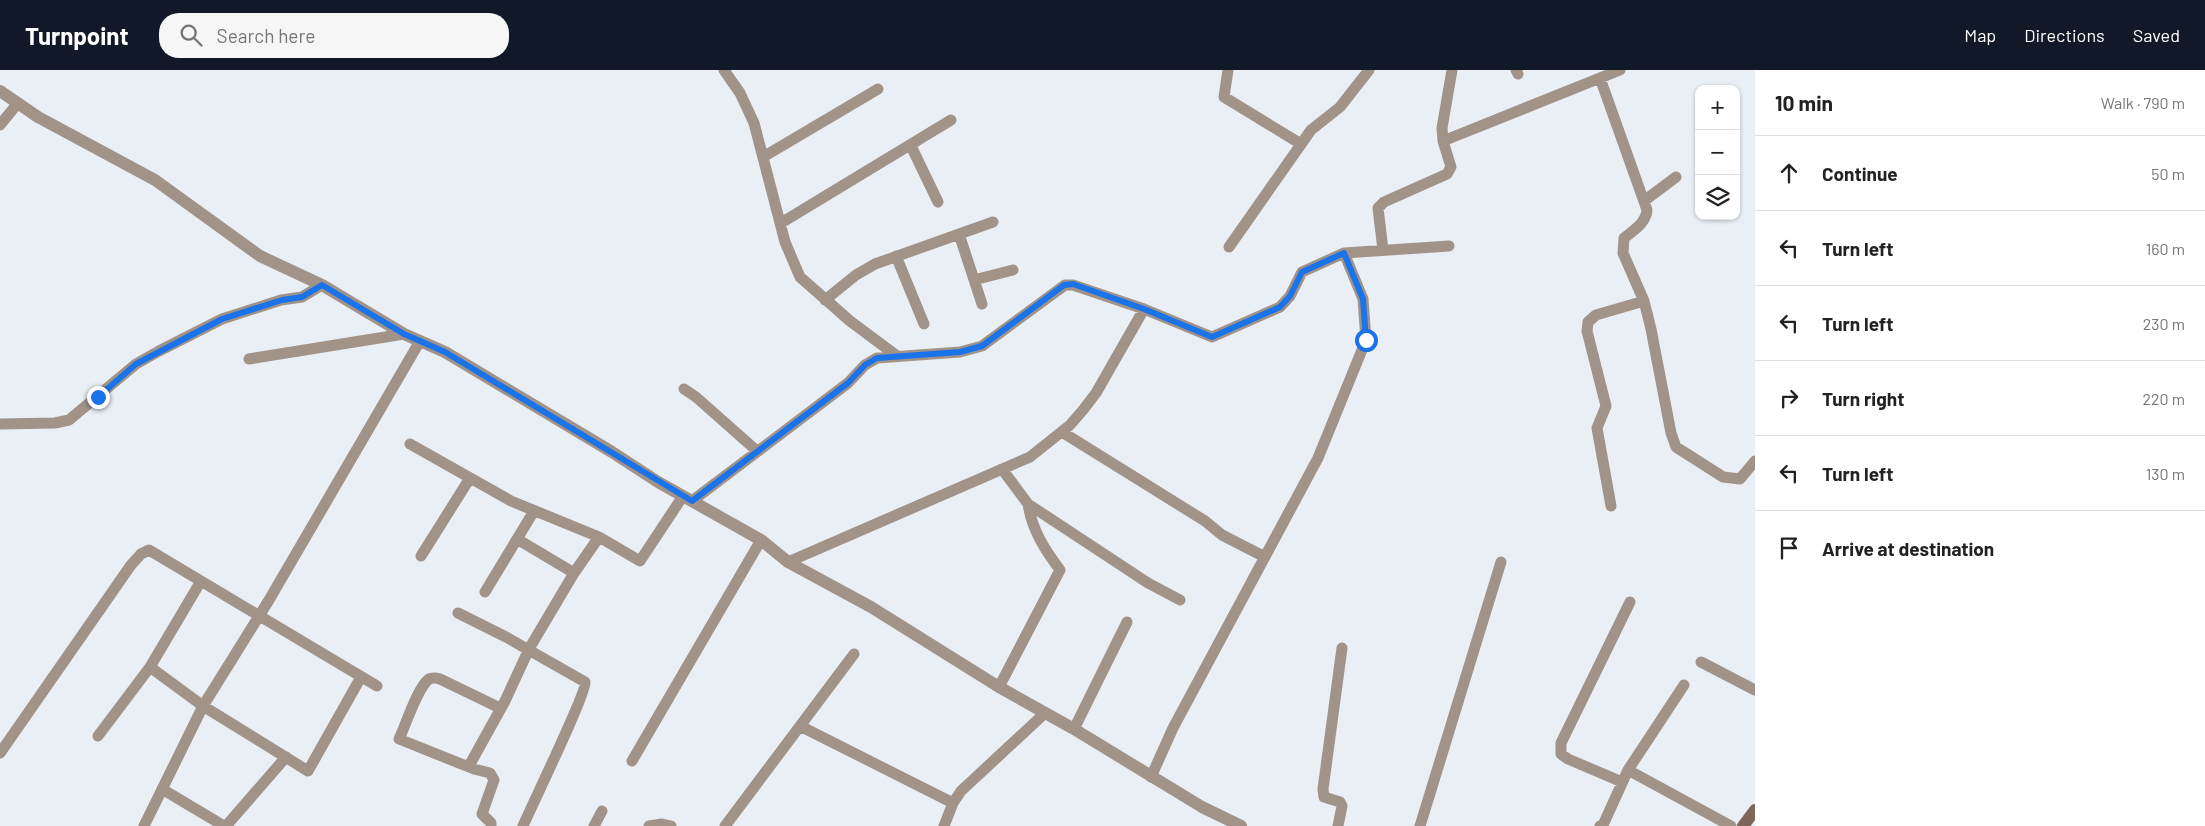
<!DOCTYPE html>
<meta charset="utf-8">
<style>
:root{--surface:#fff;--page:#f6f6f6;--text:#222;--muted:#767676;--line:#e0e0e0;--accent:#111827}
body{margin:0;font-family:Barlow,sans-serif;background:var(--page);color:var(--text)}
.controls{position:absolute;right:15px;top:15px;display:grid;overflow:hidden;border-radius:10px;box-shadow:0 1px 4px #0004}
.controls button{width:45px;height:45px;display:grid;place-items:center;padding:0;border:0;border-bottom:1px solid var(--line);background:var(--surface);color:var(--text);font:25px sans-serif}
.stop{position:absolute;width:15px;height:15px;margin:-11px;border:4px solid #1a73e8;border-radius:50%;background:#fff}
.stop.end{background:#1a73e8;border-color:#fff;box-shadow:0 1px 5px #0008}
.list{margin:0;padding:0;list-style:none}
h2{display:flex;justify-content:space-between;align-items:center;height:65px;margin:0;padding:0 20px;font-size:21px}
h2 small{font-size:16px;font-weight:400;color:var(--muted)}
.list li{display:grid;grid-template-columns:32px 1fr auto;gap:15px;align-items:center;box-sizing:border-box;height:75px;padding:0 20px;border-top:1px solid var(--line)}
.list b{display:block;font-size:19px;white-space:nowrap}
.list em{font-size:16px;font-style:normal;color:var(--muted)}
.icon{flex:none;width:28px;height:28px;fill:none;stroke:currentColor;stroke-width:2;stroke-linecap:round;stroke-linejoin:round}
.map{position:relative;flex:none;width:1755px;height:756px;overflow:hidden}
header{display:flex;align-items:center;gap:30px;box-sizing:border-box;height:70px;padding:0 25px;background:var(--accent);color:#fff}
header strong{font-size:24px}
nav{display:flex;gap:28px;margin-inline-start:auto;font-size:18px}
.search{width:350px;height:45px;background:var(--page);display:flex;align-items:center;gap:12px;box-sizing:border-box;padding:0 18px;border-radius:20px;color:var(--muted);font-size:19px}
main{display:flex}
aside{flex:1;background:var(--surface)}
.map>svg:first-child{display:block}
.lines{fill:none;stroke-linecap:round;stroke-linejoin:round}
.minor{stroke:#a29389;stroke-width:11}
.tertiary{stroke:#a29389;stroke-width:12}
.secondary{stroke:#7c675a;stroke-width:12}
.route{stroke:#1a73e8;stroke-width:6}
</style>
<header>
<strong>Turnpoint</strong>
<div class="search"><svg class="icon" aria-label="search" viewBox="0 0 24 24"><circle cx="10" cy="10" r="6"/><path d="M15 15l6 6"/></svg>Search here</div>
<nav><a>Map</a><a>Directions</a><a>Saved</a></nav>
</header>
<main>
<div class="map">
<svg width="1755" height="756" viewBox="0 0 1755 756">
<rect width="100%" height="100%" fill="#eaeff5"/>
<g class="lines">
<!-- minor -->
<path class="minor" d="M724,0L740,23L754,53L785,172L800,207L850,251L897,286
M1228,0L1224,27L1301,74
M1516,0L1518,4
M1600,8L1647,140C1646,153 1633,161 1624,168L1623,183L1644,231L1651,259L1671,363L1676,377L1723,407L1740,409L1755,391
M0,55L18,33
M1443,71L1620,0
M911,76L938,132
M763,87L878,19
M1644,131L1676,107
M781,153L951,50
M959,164L982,234
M1229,177L1311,60L1340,37L1369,0
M1383,180L1378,138L1384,132L1447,104L1451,97L1443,71L1442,58L1452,0
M896,186L924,254
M974,210L1013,200
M825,230L856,205L875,194L993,152
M249,289L404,264
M684,319L696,327L757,381
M0,354L55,353L69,350L136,294L159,281L222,249L281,230L302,227L322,215
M1062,362L1205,451L1222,465L1265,487
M410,374L511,431L599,467L640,491L683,426
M1002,399L1028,434L1148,513L1180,530
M692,431L848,313L865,295L877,288L960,282L982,276L1065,215H1073L1144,239L1212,267L1280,237L1290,226L1302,202L1344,183L1449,176
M1611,436L1597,358L1606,336L1587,261L1588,252L1596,245L1644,231
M517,469L574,503
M421,486L470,408
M788,492L1030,387L1070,355L1083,340L1096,323L1144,239
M485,522L534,441
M458,543L506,567L585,612C587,622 531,737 523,756
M1701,592L1755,620
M150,597L203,636L308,701L361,607
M999,617L1060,500C1045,480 1032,460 1028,434
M800,656L953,733
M1074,659L1127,552
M98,666L150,597L201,511
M0,683L131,495L141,484L149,480L377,616
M632,691L761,470
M469,696L505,631L529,579L574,503L599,467
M1628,700L1731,756
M1151,707L1173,658L1318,388L1366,270L1363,229L1344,183
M1622,712L1568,689L1561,684V673L1630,532
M162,719L224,756
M144,756L203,636L269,530L420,271
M226,756L286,687
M491,756V753L482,744L494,710L490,703L474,699L399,669C406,655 417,618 429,609C433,607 437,608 440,609L500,638
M594,756L602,741
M649,756L662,754L671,756
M725,756L854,584
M944,756L953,733L961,721L1045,643
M1338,756L1342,736L1340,732L1324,727L1323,719L1342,578
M1420,756L1501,492
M1600,756L1603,755L1628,700L1684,615"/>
<!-- tertiary -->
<path class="tertiary" d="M0,21L38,47L155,110L260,186L322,215L404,264L445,282L612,382L658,412L761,470L788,492L871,537L999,617L1074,659L1202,737L1241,756"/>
<!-- secondary -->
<path class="secondary" d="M1743,756L1755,740"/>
</g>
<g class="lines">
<!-- route -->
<path class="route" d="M98,327L136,294L222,249L282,230L302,227L322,215L404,264L445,282L692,431L848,313L865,295L877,288L960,282L982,276L1064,215L1073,214L1144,239L1212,267L1280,237L1290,226L1302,202L1344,183L1363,229L1366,270"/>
</g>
</svg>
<div class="controls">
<button>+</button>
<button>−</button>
<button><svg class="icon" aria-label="layers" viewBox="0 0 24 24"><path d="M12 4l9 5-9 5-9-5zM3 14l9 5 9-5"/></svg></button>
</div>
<div class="stop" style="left:1366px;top:270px"></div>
<div class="stop end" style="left:98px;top:327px"></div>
</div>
<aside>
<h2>10 min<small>Walk · 790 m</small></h2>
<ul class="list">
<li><svg class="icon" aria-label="ahead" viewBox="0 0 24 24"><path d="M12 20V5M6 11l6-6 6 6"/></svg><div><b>Continue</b></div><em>50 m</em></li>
<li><svg class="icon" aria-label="left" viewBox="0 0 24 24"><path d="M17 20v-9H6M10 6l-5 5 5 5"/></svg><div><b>Turn left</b></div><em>160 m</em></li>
<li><svg class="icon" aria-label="left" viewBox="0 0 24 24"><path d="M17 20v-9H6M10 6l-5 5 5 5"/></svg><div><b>Turn left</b></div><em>230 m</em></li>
<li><svg class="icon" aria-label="right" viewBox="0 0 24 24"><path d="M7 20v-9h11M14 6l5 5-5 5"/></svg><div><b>Turn right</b></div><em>220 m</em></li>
<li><svg class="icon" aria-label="left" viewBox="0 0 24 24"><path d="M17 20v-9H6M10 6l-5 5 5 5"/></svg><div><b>Turn left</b></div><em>130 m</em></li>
<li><svg class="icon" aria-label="arrive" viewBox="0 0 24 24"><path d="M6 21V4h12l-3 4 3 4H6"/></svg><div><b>Arrive at destination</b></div></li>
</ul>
</aside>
</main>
